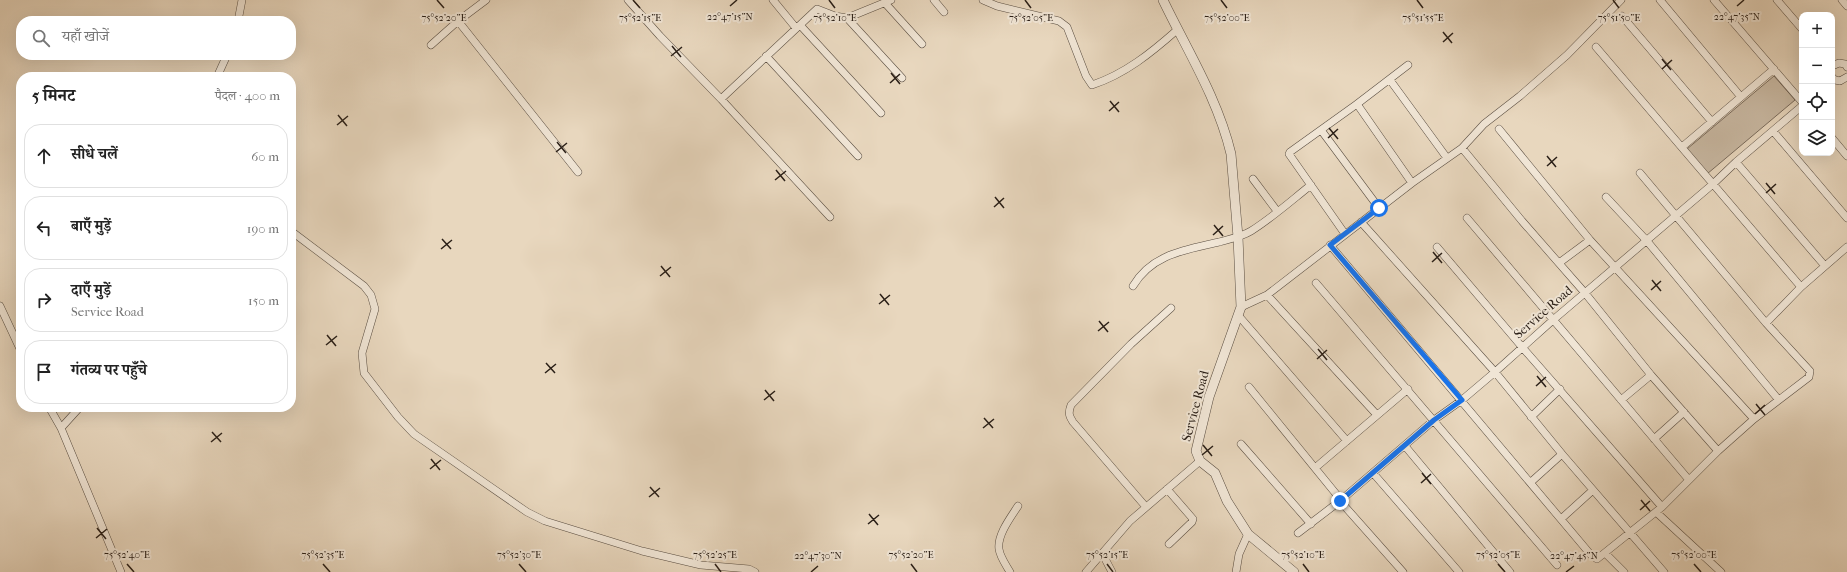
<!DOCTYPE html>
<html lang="hi">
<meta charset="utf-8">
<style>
:root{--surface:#fff;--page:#f6f6f6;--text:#222;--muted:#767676;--line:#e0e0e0}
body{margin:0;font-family:"IM FELL French Canon","Noto Serif Devanagari",serif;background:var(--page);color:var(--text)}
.controls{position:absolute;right:12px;top:12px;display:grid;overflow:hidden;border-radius:8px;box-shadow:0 4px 16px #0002}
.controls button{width:36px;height:36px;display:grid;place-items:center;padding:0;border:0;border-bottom:1px solid var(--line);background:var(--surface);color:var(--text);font:20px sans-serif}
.stop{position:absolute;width:12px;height:12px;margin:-9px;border:3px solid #1a73e8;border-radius:50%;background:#fff}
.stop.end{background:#1a73e8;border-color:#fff;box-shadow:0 1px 4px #0008}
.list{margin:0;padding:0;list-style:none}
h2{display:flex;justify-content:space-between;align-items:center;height:52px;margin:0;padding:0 16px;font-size:17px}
h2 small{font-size:13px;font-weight:400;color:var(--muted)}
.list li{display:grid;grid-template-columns:26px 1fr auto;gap:12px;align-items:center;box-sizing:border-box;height:64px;margin:0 8px 8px;padding:0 8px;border:1px solid var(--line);border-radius:16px}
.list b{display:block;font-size:15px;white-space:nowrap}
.list p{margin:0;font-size:13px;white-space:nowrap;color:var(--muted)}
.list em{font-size:13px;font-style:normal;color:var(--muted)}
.icon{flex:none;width:22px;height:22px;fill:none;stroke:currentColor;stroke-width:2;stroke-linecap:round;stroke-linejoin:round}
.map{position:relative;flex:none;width:1847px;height:572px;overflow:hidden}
.search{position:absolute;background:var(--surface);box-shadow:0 4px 16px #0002;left:16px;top:16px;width:280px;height:44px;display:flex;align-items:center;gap:10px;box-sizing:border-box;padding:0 14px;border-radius:16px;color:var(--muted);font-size:15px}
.panel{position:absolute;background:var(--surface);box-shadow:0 4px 16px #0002;left:16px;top:72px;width:280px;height:340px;border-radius:16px}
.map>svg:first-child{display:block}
.green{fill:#c8b8a2;stroke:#7a6c5d}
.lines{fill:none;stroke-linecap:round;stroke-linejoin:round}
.minor-casing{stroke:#5a4e42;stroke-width:8}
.tertiary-casing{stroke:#5a4e42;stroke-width:10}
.minor{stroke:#f0e5d5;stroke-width:7}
.tertiary{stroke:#f0e5d5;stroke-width:9}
.route{stroke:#1a73e8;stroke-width:5}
.ticks{fill:none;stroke:#2b2018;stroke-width:1.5}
.labels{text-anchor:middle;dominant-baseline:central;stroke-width:4;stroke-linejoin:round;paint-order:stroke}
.street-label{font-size:13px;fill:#2b2018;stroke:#f0e5d5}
.ticks-label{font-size:10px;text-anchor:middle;fill:#2b2018;stroke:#f0e5d5;stroke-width:4;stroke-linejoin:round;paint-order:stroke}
</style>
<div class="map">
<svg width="1847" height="572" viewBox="0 0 1847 572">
<rect width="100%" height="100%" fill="#e8d7be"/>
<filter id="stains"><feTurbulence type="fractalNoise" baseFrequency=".005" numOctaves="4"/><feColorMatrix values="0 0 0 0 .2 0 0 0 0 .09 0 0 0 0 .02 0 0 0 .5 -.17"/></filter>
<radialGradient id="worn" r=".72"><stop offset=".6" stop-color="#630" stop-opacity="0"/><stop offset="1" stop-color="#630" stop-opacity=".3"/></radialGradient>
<!-- green -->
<path class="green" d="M1774,76L1795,100L1707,174L1687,149Z"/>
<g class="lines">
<!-- minor casing -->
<g class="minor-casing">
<path id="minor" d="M628,0L660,36L721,99L830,217
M773,0L796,28
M934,0L944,12
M983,0L997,6L1059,21L1067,27L1086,76L1092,85C1125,74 1151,53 1177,30
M1660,0L1741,97
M1714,0L1802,102
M1777,0L1802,29
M1842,0L1847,6
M885,3L922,44
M1622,16L1712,122
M847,18L902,78
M238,21L242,0
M458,21L578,172
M800,25L881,113
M431,45L458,21L486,0
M1596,47L1801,287
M766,56L858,156
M1832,66L1839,63L1845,64L1847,67
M217,77L227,55
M1832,77L1835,80L1840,81L1847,77
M1390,80L1447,158
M721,99L817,9L835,16L847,18L891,0
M1357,104L1408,65
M1499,129L1590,240L1754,419
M1321,130L1379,208
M1773,131L1847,218
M1832,138L1847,156
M1682,147L1774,69
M1462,148L1522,221L1585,293L1651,375L1718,451
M1736,162L1825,266
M1253,179L1277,211
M1606,197L1647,241L1778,399
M1467,218L1689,480
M1361,222L1495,372L1562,454L1664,572
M291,231L364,286L371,295L375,309L362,353L364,373L398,417L414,434L527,512L545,521L642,551L701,565L749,569L755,572
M1345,234L1289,154L1290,152L1357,104L1412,183
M1330,245L1591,555L1597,559L1662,507L1718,451L1754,419L1809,377L1810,371L1766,323L1640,173
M1437,247L1522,347L1662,507
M1559,263L1590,240
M1316,283L1557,565
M1133,286C1152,254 1185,250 1219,242C1230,239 1241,237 1251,231C1272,218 1292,200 1311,185
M1267,295L1377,415
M0,306L21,351
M1241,307L1267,295L1412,183L1462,148L1484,124L1520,96L1567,55L1621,0
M1238,315L1347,441
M1766,323L1801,287L1847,247
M1249,387L1341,500
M1621,400L1651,375
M49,407L61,428L121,572
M1531,417L1560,389
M61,428L80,407
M1654,439L1684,412
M1241,444L1311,524
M1405,446L1510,572
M1315,468L1408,389
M1373,473L1459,572
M1531,482L1562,454
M1167,489L1193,519L1192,522L1169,544
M1340,501L1403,572
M1146,507L1073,422C1069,416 1068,413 1071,405L1131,344L1171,308
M1656,512L1721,572
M1561,519L1593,490
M1298,533L1340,501L1434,420L1462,400L1495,372L1553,320L1713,184L1736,162L1802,106
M1102,553L1112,572
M1605,553L1624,572
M1010,572C1006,565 1000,557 999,549C997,535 1011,517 1018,506
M1086,572L1130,521L1200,461
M1236,572L1239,554L1248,534"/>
</g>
<!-- tertiary casing -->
<g class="tertiary-casing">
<path id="tertiary" d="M1163,0C1187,50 1218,99 1231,154L1238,237L1241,307L1209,397L1196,451L1200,461L1215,473L1227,501L1248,534L1294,572"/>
</g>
<!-- minor -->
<use href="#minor" class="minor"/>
<!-- tertiary -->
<use href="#tertiary" class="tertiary"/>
</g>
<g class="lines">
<!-- route -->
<path class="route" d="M1340,501L1434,420L1462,400L1330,245L1379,208"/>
</g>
<!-- ticks -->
<path class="ticks" d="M437,0L444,8M633,0L640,8M829,0L835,8M1025,0L1031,8M1221,0L1227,8M1417,0L1423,8M1613,0L1619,8M730,6L737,0M1737,6L1744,0M1443,32L1452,43M1443,42L1453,33M672,46L681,57M671,56L682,47M1662,59L1671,70M1662,69L1672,60M891,73L900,84M890,83L900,74M1110,101L1119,112M1109,111L1119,102M338,115L347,126M337,125L348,116M1329,128L1338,139M1328,138L1338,129M557,142L566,153M556,152L567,143M1547,156L1556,167M1547,166L1557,157M776,170L785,181M775,180L786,171M1766,183L1775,194M1766,193L1776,184M995,197L1004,208M994,207L1004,198M1214,225L1223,236M1213,235L1223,226M442,239L451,249M441,249L452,240M1433,252L1442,263M1432,262L1442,253M661,266L670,277M660,276L671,267M1652,280L1661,291M1651,290L1661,281M880,294L889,305M879,304L890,295M1099,321L1108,332M1098,331L1109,322M327,335L336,346M326,345L337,336M1318,349L1327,360M1317,359L1327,350M546,363L555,373M545,373L556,364M1537,376L1546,387M1536,386L1546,377M765,390L774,401M764,400L775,391M1756,404L1765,415M1755,414L1765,405M984,418L993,428M983,428L994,419M212,432L221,442M211,442L222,433M1203,445L1212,456M1202,455L1213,446M431,459L440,470M430,469L441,460M1422,473L1431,484M1421,483L1431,474M650,487L659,497M649,497L660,488M1641,500L1650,511M1640,510L1650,501M869,514L878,525M868,524L879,515M97,528L106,539M96,538L107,529M127,564L134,572M323,564L330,572M519,564L526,572M715,564L721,572M911,564L917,572M1107,564L1113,572M1303,564L1309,572M1498,564L1505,572M1694,564L1701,572M811,572L818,566M1566,572L1574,566"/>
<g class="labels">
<!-- street labels -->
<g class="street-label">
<text transform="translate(1543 312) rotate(-41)">Service Road</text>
<text transform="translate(1195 406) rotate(-75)">Service Road</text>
</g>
</g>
<g class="ticks-label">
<text x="730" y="20">22°47'15"N</text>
<text x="1737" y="20">22°47'35"N</text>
<text x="640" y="21">75°52'15"E</text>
<text x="835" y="21">75°52'10"E</text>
<text x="1031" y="21">75°52'05"E</text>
<text x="1227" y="21">75°52'00"E</text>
<text x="444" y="21">75°52'20"E</text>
<text x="1423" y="21">75°51'55"E</text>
<text x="1619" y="21">75°51'50"E</text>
<text x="127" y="558">75°52'40"E</text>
<text x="323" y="558">75°52'35"E</text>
<text x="519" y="558">75°52'30"E</text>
<text x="715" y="558">75°52'25"E</text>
<text x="911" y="558">75°52'20"E</text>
<text x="1107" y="558">75°52'15"E</text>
<text x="1303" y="558">75°52'10"E</text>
<text x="1498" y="558">75°52'05"E</text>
<text x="1694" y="558">75°52'00"E</text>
<text x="818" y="559">22°47'30"N</text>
<text x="1574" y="559">22°47'45"N</text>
</g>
<rect width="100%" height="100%" filter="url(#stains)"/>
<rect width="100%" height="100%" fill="url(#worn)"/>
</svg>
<div class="controls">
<button>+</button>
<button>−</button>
<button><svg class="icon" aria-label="locate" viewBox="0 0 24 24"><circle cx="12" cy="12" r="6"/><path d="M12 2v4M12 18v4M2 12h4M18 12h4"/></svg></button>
<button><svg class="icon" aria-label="layers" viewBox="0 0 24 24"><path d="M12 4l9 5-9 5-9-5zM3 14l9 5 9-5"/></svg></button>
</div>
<div class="stop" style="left:1379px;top:208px"></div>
<div class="stop end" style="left:1340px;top:501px"></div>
<div class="search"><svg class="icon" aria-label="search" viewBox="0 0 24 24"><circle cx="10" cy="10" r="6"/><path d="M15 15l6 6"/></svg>यहाँ खोजें</div>
<section class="panel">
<h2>5 मिनट<small>पैदल · 400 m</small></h2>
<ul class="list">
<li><svg class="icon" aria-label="ahead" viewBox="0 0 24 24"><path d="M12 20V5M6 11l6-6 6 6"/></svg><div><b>सीधे चलें</b></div><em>60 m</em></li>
<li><svg class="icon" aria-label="left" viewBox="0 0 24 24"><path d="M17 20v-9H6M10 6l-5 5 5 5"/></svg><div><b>बाएँ मुड़ें</b></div><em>190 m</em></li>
<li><svg class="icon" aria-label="right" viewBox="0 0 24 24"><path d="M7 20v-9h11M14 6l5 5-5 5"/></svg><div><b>दाएँ मुड़ें</b><p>Service Road</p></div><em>150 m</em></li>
<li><svg class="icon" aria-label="arrive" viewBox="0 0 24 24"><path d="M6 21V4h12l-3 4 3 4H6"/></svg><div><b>गंतव्य पर पहुँचे</b></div></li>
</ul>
</section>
</div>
